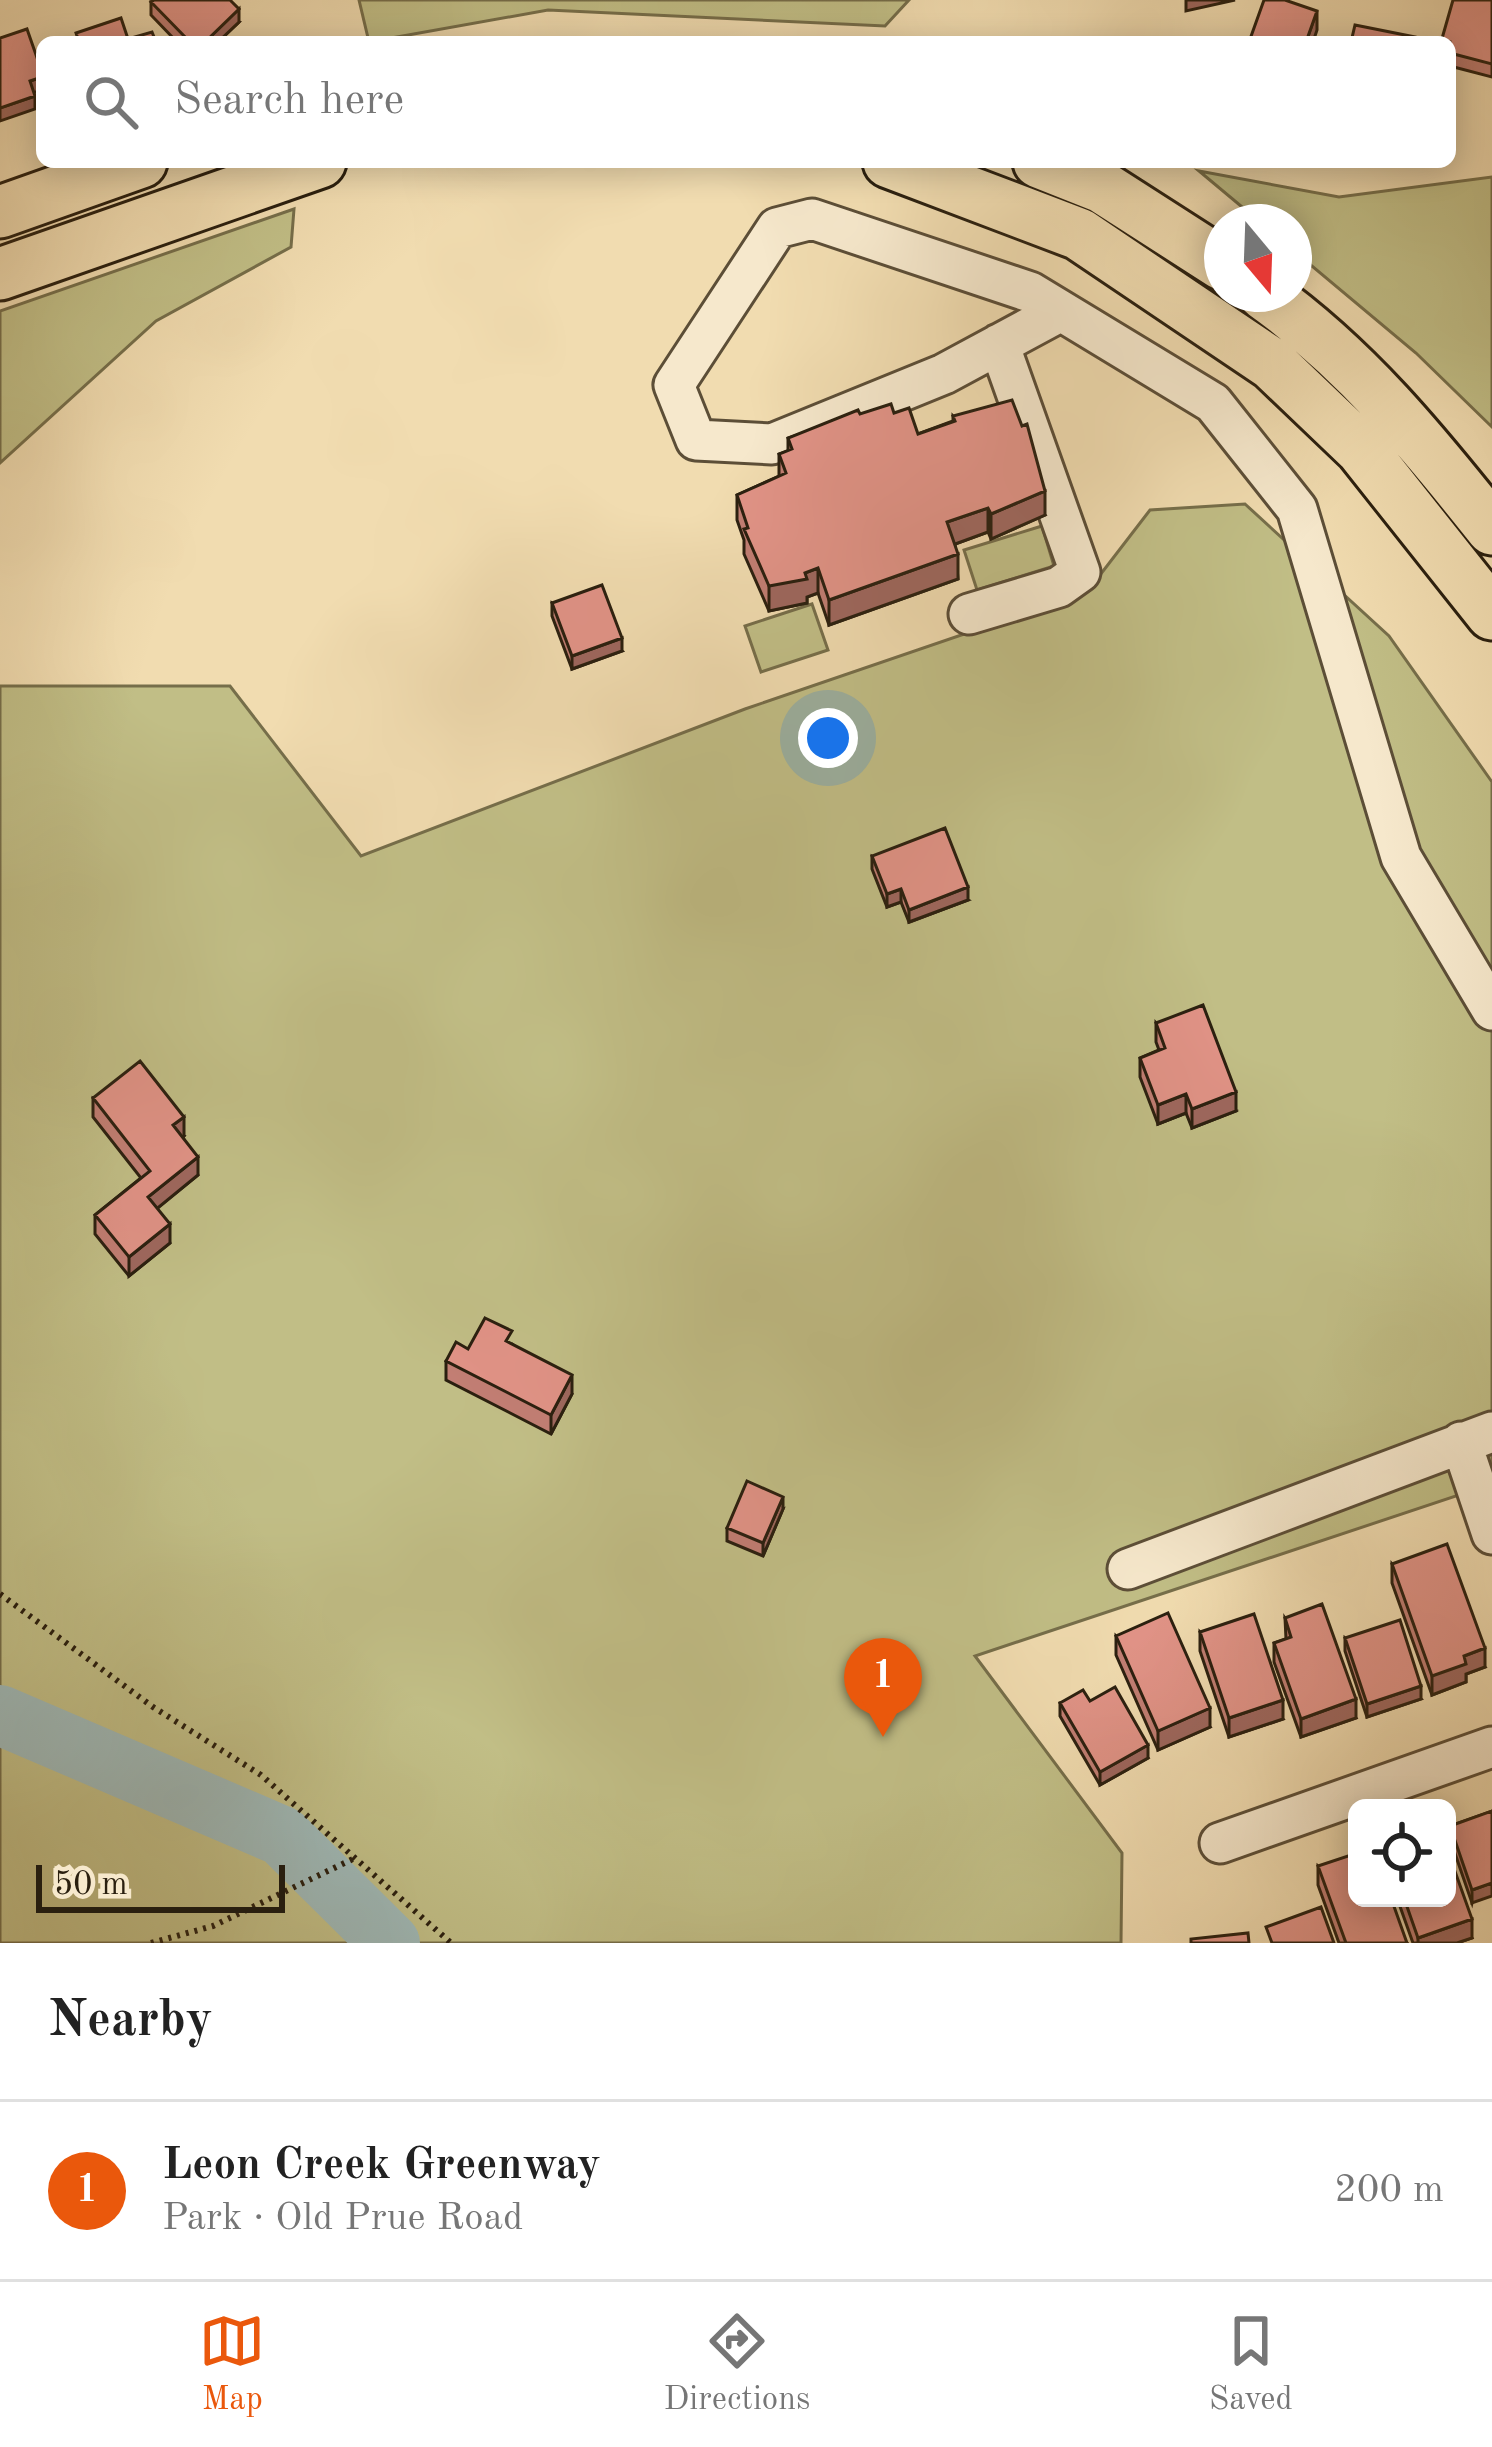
<!DOCTYPE html>
<meta charset="utf-8">
<style>
:root{--surface:#fff;--page:#f2f2f2;--text:#222;--muted:#767676;--line:#e0e0e0;--accent:#ea580c}
body{margin:0;font-family:"Old Standard TT",serif;background:var(--page);color:var(--text)}
.controls{position:absolute;right:36px;bottom:36px;display:grid;overflow:hidden;border-radius:18px;box-shadow:0 6px 30px #0003}
.controls button{width:108px;height:108px;display:grid;place-items:center;padding:0;border:0;border-bottom:3px solid var(--line);background:var(--surface);color:var(--text);font:60px sans-serif}
.compass{position:absolute;left:1204px;top:204px;width:108px;height:108px;border-radius:50%;background:var(--surface);box-shadow:0 6px 30px #0003;rotate:161deg}
.scale{position:absolute;left:36px;bottom:30px;width:249px;box-sizing:border-box;padding-left:12px;border:6px solid #2a1f0f;border-top:0;font-size:33px;line-height:42px;white-space:nowrap;color:#2a1f0f;-webkit-text-stroke:9px #f6e8cc;paint-order:stroke}
.you{position:absolute;left:828px;top:738px;width:42px;height:42px;margin:-30px;border:9px solid #fff;border-radius:50%;background:#1a73e8;box-shadow:0 0 0 18px #1a73e833}
.badge{display:grid;place-items:center;width:78px;height:78px;border-radius:50%;background:var(--accent);color:#fff;font-size:39px;font-weight:700}
.pin{position:absolute;translate:-50% -99px;filter:drop-shadow(0 3px 6px #0008)}
.pin::after{content:'';position:absolute;top:63px;width:42px;height:36px;background:inherit;clip-path:polygon(0 0,100% 0,50% 100%)}
.list{margin:0;padding:0;list-style:none}
h2{display:flex;justify-content:space-between;align-items:center;height:156px;margin:0;padding:0 48px;font-size:51px}
h2 small{font-size:39px;font-weight:400;color:var(--muted)}
.list li{display:grid;grid-template-columns:78px 1fr auto;gap:36px;align-items:center;box-sizing:border-box;height:180px;padding:0 48px;border-top:3px solid var(--line)}
.list b{display:block;font-size:45px;white-space:nowrap}
.list p{margin:0;font-size:39px;white-space:nowrap;color:var(--muted)}
.list em{font-size:39px;font-style:normal;color:var(--muted)}
.icon{flex:none;width:66px;height:66px;fill:none;stroke:currentColor;stroke-width:2;stroke-linecap:round;stroke-linejoin:round}
.map{position:relative;flex:none;width:1492px;height:1943px;overflow:hidden}
.search{position:absolute;background:var(--surface);box-shadow:0 6px 30px #0003;left:36px;right:36px;top:36px;height:132px;display:flex;align-items:center;gap:30px;box-sizing:border-box;padding:0 42px;border-radius:18px;color:var(--muted);font-size:45px}
.sheet{height:336px;background:var(--surface)}
nav{display:flex;justify-content:space-around;align-items:center;box-sizing:border-box;height:168px;border-top:3px solid var(--line);background:var(--surface);font-size:33px;color:var(--muted)}
nav a{display:grid;justify-items:center;gap:6px}
nav .on{color:var(--accent)}
.map>svg:first-child{display:block}
.green{fill:#c1be86;stroke:#766e4a;stroke-width:3;fill-rule:evenodd}
.lines{fill:none;stroke-linecap:round;stroke-linejoin:round}
.river{stroke:#9fb9b7;stroke-width:60}
.minor-casing{stroke:#5c4e37;stroke-width:45}
.major-casing{stroke:#2a1f0f;stroke-width:57}
.path{stroke:#2a1f0f;stroke-width:6;stroke-dasharray:3 6;stroke-linecap:butt}
.minor{stroke:#f6e8cc;stroke-width:39}
.major{stroke:#f1dcb0;stroke-width:51}
.wall{fill:#c27e74;stroke:#2a1f0f;stroke-width:3}
.shaded-wall{fill:#9e675e;stroke:#2a1f0f;stroke-width:3}
.building{fill:#e19387;stroke:#2a1f0f;stroke-width:3}
</style>
<div class="map">
<svg width="1492" height="1943" viewBox="0 0 1492 1943">
<rect width="100%" height="100%" fill="#f1dcb0"/>
<filter id="stains"><feTurbulence type="fractalNoise" baseFrequency=".00167" numOctaves="4"/><feColorMatrix values="0 0 0 0 .2 0 0 0 0 .09 0 0 0 0 .02 0 0 0 .5 -.17"/></filter>
<radialGradient id="worn" r=".72"><stop offset=".6" stop-color="#630" stop-opacity="0"/><stop offset="1" stop-color="#630" stop-opacity=".3"/></radialGradient>
<!-- green -->
<path class="green" d="M359,0H909L885,26L548,10L369,42Z
M1199,171L1339,197L1492,177V427L1416,353L1294,251V222H1260Z
M294,209L291,247L156,321L0,463V311Z
M1245,504L1389,636L1492,782V1484L975,1656L1122,1853L1121,1943H0V686H230L361,856L745,709L1087,592L1150,510ZM967,900L910,922L901,902ZM1165,1067L1236,1110L1193,1127L1186,1113L1158,1124Z
M1042,526L1054,566L977,590L964,550Z
M812,604L828,650L761,672L745,626Z"/>
<g class="lines">
<!-- river -->
<path class="river" d="M0,1715L282,1836L390,1943"/>
<!-- minor casing -->
<g class="minor-casing">
<path id="minor" d="M1061,311L944,374L772,444L696,440L674,385L777,228L812,219L1030,292L1213,403L1297,509L1401,857L1492,1010
M969,614L1059,587L1080,572L999,344
M1461,1442L1492,1534
M1128,1569L1492,1432
M1220,1843L1492,1747"/>
</g>
<!-- major casing -->
<g class="major-casing">
<path id="major" d="M889,162L1079,234L1272,364L1361,449L1492,614
M1039,162L1102,187L1222,264
M0,212L141,162
M0,274L320,162
M1264,294C1355,359 1423,442 1492,529"/>
</g>
<!-- path -->
<path class="path" d="M0,1594L153,1707L261,1775L451,1943
M151,1943L213,1926L357,1857"/>
<!-- minor -->
<use href="#minor" class="minor"/>
<!-- major -->
<use href="#major" class="major"/>
</g>
<!-- wall -->
<path class="wall" d="M1492,0V77L1450,66V42Z
M151,2L239,22L218,42H177L151,15Z
M894,413L918,434L953,421V416L1045,515L991,539L988,532L955,544L958,579L829,625L818,593L807,597V603L769,611L744,554V540L737,520V495L779,476V454L788,451V438L860,414Z
M552,603L622,651L572,669L552,616Z
M872,856L968,900L909,922L901,902L887,907L872,869Z
M1156,1023L1236,1111L1192,1128L1186,1113L1158,1124L1140,1077V1058L1159,1050L1156,1042Z
M93,1098L184,1136L183,1137L198,1175L157,1208L170,1243L129,1276L95,1234V1215L141,1178L93,1117Z
M512,1344L572,1394L551,1434L446,1380V1361L468,1349Z
M783,1509L763,1556L727,1541V1528Z
M1392,1564L1485,1667L1466,1674V1682L1432,1695L1392,1583Z
M1285,1618L1356,1718L1301,1737L1274,1662V1643L1286,1639Z
M1200,1632L1283,1719L1229,1737L1200,1651Z
M1116,1636L1210,1727L1158,1750L1116,1655Z
M1345,1638L1421,1699L1367,1717L1345,1651Z
M1090,1701L1148,1758L1100,1785L1060,1716V1703Z
M1492,1811L1472,1903L1450,1839V1826Z
M1318,1866L1407,1943H1339L1318,1885Z
M1397,1898H1447L1472,1938L1457,1943H1413Z"/>
<!-- shaded-wall -->
<path class="shaded-wall" d="M1186,0H1235L1186,11Z
M239,9V22L218,42H205Z
M1317,11V30L1313,42H1306Z
M42,77V90L30,94V81Z
M35,96V109L0,121V108Z
M1045,491V515L991,539V514Z
M988,508V532L947,547V522Z
M958,554V579L829,625V600Z
M818,568V593L807,597V603L769,611V586Z
M622,638V651L572,669V656Z
M968,887V900L909,922V910Z
M901,889V902L887,907V894Z
M1236,1092V1111L1192,1128V1109Z
M1186,1094V1113L1158,1124V1105Z
M184,1117V1136L173,1144V1125Z
M198,1157V1175L148,1216V1197Z
M170,1224V1243L129,1276V1257Z
M572,1375V1394L551,1434V1415Z
M783,1497V1509L763,1556V1543Z
M1485,1648V1667L1466,1674V1682L1432,1695V1676L1464,1656Z
M1421,1686V1699L1367,1717V1704Z
M1356,1699V1718L1301,1737V1719Z
M1283,1700V1719L1229,1737V1718Z
M1210,1708V1727L1158,1750V1731Z
M1148,1745V1758L1100,1785V1772Z
M1492,1883V1896L1472,1903V1890Z
M1472,1919V1938L1457,1943H1418V1938Z"/>
<!-- building -->
<path class="building" d="M154,0H230L239,9L205,42H190L151,2Z
M1264,0H1285L1317,11L1306,42H1249Z
M1453,0H1492V64L1450,53V42H1441Z
M121,18L128,39L152,32L156,42H79L76,33Z
M1355,25L1415,37L1414,42H1351Z
M27,29L42,72V77L30,81L35,96L0,108V38Z
M1012,400L1022,426L1027,424L1045,491L991,514L988,508L947,522L958,554L829,600L818,568L805,573L807,579L769,586L744,529L748,528L737,495L786,473L779,454L792,449L788,438L858,410L860,414L891,404L894,413L909,408L918,434L955,421L953,416Z
M602,585L622,638L572,656L552,603Z
M945,828L968,887L909,910L901,889L887,894L872,856Z
M1203,1005L1236,1092L1192,1109L1186,1094L1158,1105L1140,1058L1165,1048L1156,1023Z
M140,1061L184,1117L173,1125L198,1157L148,1197L170,1224L129,1257L95,1215L150,1171L93,1098Z
M485,1318L512,1331L506,1341L572,1375L551,1415L446,1361L456,1342L468,1349Z
M747,1481L783,1497L763,1543L727,1528Z
M1447,1544L1485,1648L1464,1656L1466,1664L1432,1676L1392,1564Z
M1322,1604L1356,1699L1301,1719L1274,1643L1291,1637L1285,1618Z
M1168,1613L1210,1708L1158,1731L1116,1636Z
M1254,1614L1283,1700L1229,1718L1200,1632Z
M1400,1620L1421,1686L1367,1704L1345,1638Z
M1115,1687L1148,1745L1100,1772L1060,1703L1083,1690L1090,1701Z
M1492,1811V1883L1472,1890L1450,1826Z
M1447,1849L1472,1919L1418,1938L1404,1898H1447Z
M1357,1853V1898H1391L1407,1943H1346L1318,1866Z
M1321,1907L1334,1943H1272L1266,1927Z
M1248,1933L1249,1943H1191V1939Z"/>
<rect width="100%" height="100%" filter="url(#stains)"/>
<rect width="100%" height="100%" fill="url(#worn)"/>
</svg>
<div class="controls">
<button><svg class="icon" aria-label="locate" viewBox="0 0 24 24"><circle cx="12" cy="12" r="6"/><path d="M12 2v4M12 18v4M2 12h4M18 12h4"/></svg></button>
</div>
<svg class="compass" viewBox="-18 -18 36 36"><path d="M0-13l5 13h-10z" fill="#e53935"/><path d="M0 13l5-13h-10z" fill="#767676"/></svg>
<div class="scale">50 m</div>
<div class="you"></div>
<div class="pin badge" style="left:883px;top:1737px">1</div>
<div class="search"><svg class="icon" aria-label="search" viewBox="0 0 24 24"><circle cx="10" cy="10" r="6"/><path d="M15 15l6 6"/></svg>Search here</div>
</div>
<section class="sheet">
<h2>Nearby<small></small></h2>
<ul class="list">
<li><span class="badge">1</span><div><b>Leon Creek Greenway</b><p>Park · Old Prue Road</p></div><em>200 m</em></li>
</ul>
</section>
<nav>
<a class="on"><svg class="icon" aria-label="map" viewBox="0 0 24 24"><path d="M3 6l6-2 6 2 6-2v14l-6 2-6-2-6 2zM9 4v14M15 6v14"/></svg>Map</a>
<a><svg class="icon" aria-label="directions" viewBox="0 0 24 24"><path d="M12 3l9 9-9 9-9-9zM9 14v-3h6M13 9l2 2-2 2"/></svg>Directions</a>
<a><svg class="icon" aria-label="saved" viewBox="0 0 24 24"><path d="M7 4h10v16l-5-4-5 4z"/></svg>Saved</a>
</nav>
